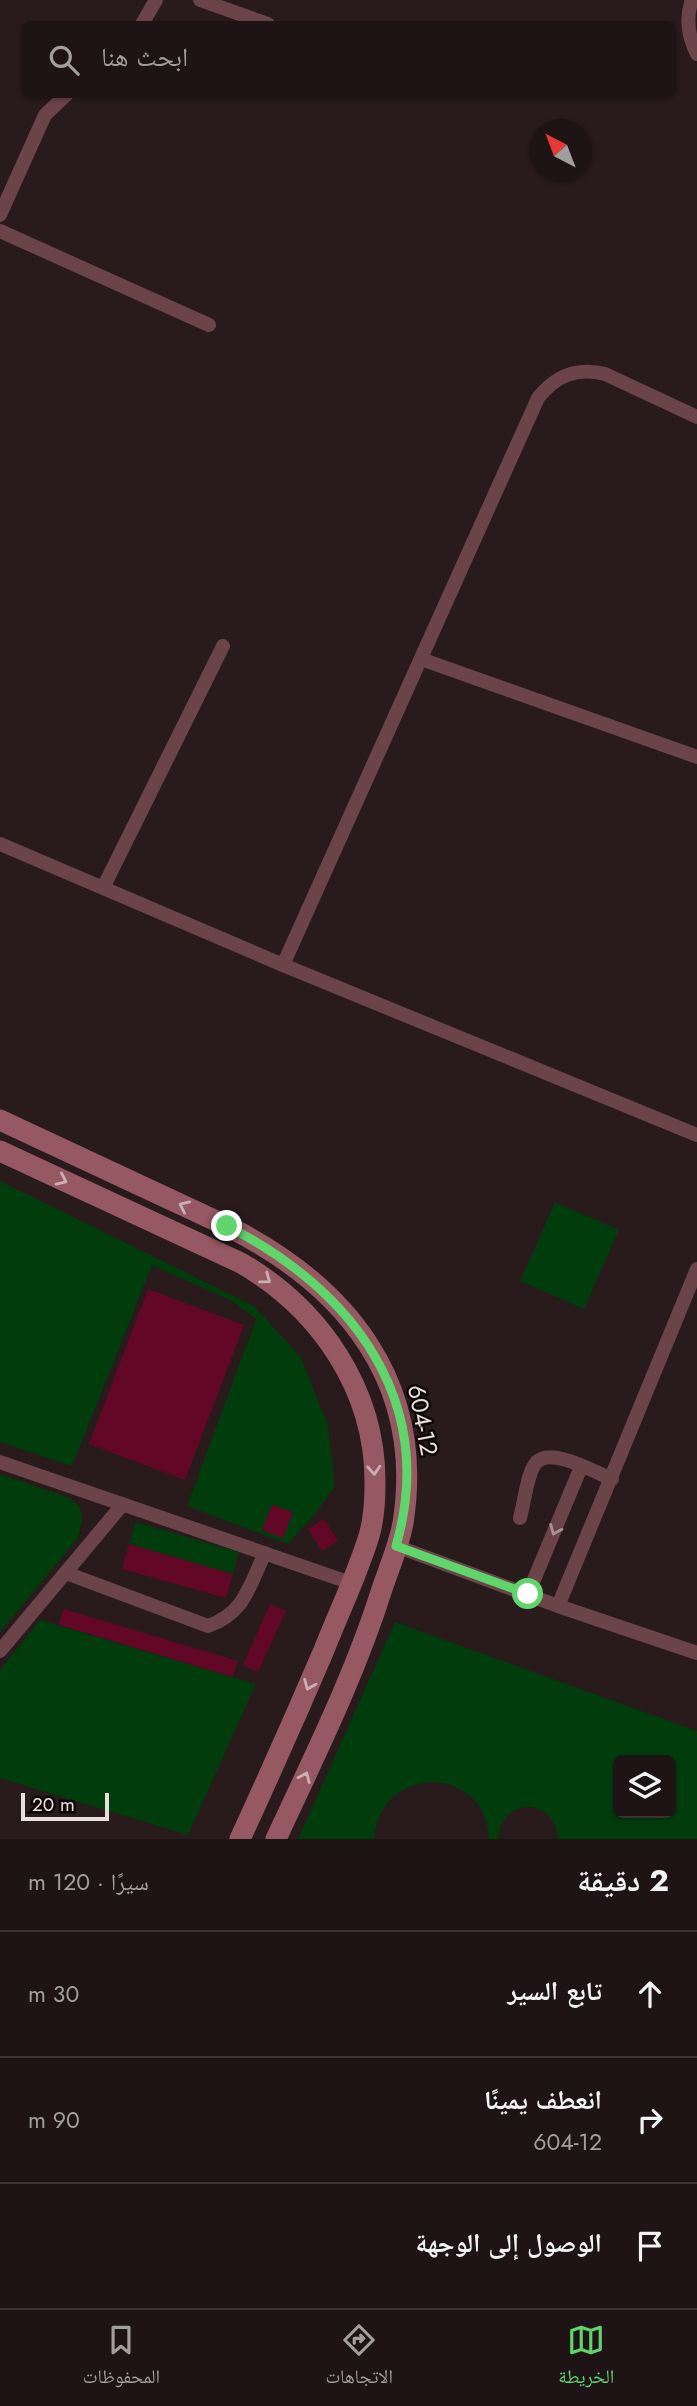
<!DOCTYPE html>
<html lang="ar">
<meta charset="utf-8">
<style>
:root{--surface:#1f1415;--page:#271d1e;--text:#f1f3f6;--muted:#a19ea0;--line:#3c3334;--accent:#5fd56b}
body{margin:0;font-family:Jost,"Noto Naskh Arabic",sans-serif;background:var(--page);color:var(--text);direction:rtl}
.controls{position:absolute;right:21px;bottom:21px;display:grid;overflow:hidden;border-radius:10px;box-shadow:0 2px 5px #0004}
.controls button{width:63px;height:63px;display:grid;place-items:center;padding:0;border:0;border-bottom:2px solid var(--line);background:var(--surface);color:var(--text);font:35px sans-serif}
.compass{position:absolute;left:529px;top:119px;width:63px;height:63px;border-radius:50%;background:var(--surface);box-shadow:0 2px 5px #0004;rotate:318deg}
.scale{position:absolute;left:21px;bottom:18px;width:88px;box-sizing:border-box;padding-left:7px;border:4px solid #e9dedf;border-top:0;font-size:19px;line-height:24px;white-space:nowrap;color:#e9dedf;-webkit-text-stroke:5px #0d0708;paint-order:stroke}
.stop{position:absolute;width:21px;height:21px;margin:-16px;border:5px solid #5fd56b;border-radius:50%;background:#fff}
.stop.end{background:#5fd56b;border-color:#fff;box-shadow:0 2px 7px #0008}
.list{margin:0;padding:0;list-style:none}
h2{display:flex;justify-content:space-between;align-items:center;height:91px;margin:0;padding:0 28px;font-size:30px}
h2 small{font-size:23px;font-weight:400;color:var(--muted)}
.list li{display:grid;grid-template-columns:46px 1fr auto;gap:21px;align-items:center;box-sizing:border-box;height:126px;padding:0 28px;border-top:2px solid var(--line)}
.list b{display:block;font-size:26px;white-space:nowrap}
.list p{margin:0;font-size:23px;white-space:nowrap;color:var(--muted)}
.list em{font-size:23px;font-style:normal;color:var(--muted)}
.icon{flex:none;width:38px;height:38px;fill:none;stroke:currentColor;stroke-width:2;stroke-linecap:round;stroke-linejoin:round}
.map{position:relative;flex:none;width:697px;height:1839px;overflow:hidden;direction:ltr}
.search{position:absolute;background:var(--surface);box-shadow:0 2px 5px #0004;left:21px;right:21px;top:21px;height:77px;display:flex;align-items:center;gap:18px;box-sizing:border-box;padding:0 24px;border-radius:10px;color:var(--muted);font-size:26px}
.sheet{height:469px;background:var(--surface)}
nav{display:flex;justify-content:space-around;align-items:center;box-sizing:border-box;height:98px;border-top:2px solid var(--line);background:var(--surface);font-size:19px;color:var(--muted)}
nav a{display:grid;justify-items:center;gap:4px}
nav .on{color:var(--accent)}
.map>svg:first-child{display:block}
.green{fill:#013c0d;fill-rule:evenodd}
.building{fill:#630727}
.lines{fill:none;stroke-linecap:round;stroke-linejoin:round}
.lane{stroke:#6b444a;stroke-width:14}
.secondary{stroke:#965863;stroke-width:21}
.oneway{stroke:#ccafb4}
.oneway2{stroke:#aa9194}
.route{stroke:#5fd56b;stroke-width:9}
.labels{text-anchor:middle;dominant-baseline:central;stroke-width:5;stroke-linejoin:round;paint-order:stroke}
.street-label{font-size:24px;fill:#e9dedf;stroke:#0d0708}
</style>
<div class="map">
<svg width="697" height="1839" viewBox="0 0 697 1839">
<rect width="100%" height="100%" fill="#291a1c"/>
<!-- green -->
<path class="green" d="M0,1181L254,1306L300,1356L328,1425L335,1486L315,1514L288,1544L187,1506L256,1319L232,1301L152,1265L72,1466L0,1442Z
M555,1202L619,1230L584,1309L520,1281Z
M0,1474L70,1498L80,1507L82,1519L78,1538L0,1632Z
M136,1522L239,1552L233,1574L129,1544Z
M40,1620L256,1684L188,1835L0,1778V1670Z
M395,1622L697,1731V1839H558C554,1796 502,1796 498,1839H489C486,1764 381,1763 374,1839H298ZM618,1760H671V1813H618Z"/>
<!-- building -->
<path class="building" d="M148,1289L244,1325L185,1480L89,1444Z
M272,1505L293,1512L283,1538L262,1530Z
M324,1519L338,1541L322,1551L308,1529Z
M129,1544L233,1574L226,1598L122,1569Z
M270,1604L286,1611L258,1672L243,1665Z
M64,1609L238,1661L233,1677L59,1625Z"/>
<g class="lines">
<!-- lane -->
<path class="lane" d="M200,0L268,24
M692,0C685,19 688,36 697,54
M142,24L156,0
M0,215L45,115L67,94
M0,231L209,325
M421,659L697,757
M0,844L283,965L697,1135
M103,888L223,646
M283,965L538,398C556,375 577,367 605,374L697,417
M0,1462L351,1583
M520,1518C524,1504 527,1475 535,1464C549,1445 594,1472 612,1479
M396,1546L558,1606L697,1653
M66,1573L208,1626C245,1613 249,1586 265,1553
M528,1594L581,1467
M558,1606L697,1269
M0,1651L123,1504"/>
<!-- secondary -->
<path class="secondary" d="M0,1120L227,1226C347,1286 425,1383 403,1523C399,1545 389,1568 382,1589C355,1675 314,1757 276,1839
M0,1151L241,1263C320,1309 376,1390 375,1484C375,1501 374,1519 369,1536C357,1575 339,1612 324,1650C297,1713 269,1776 240,1839"/>
</g>
<!-- one-way arrows -->
<defs><path id="oneway-chevron" d="M-2-3.5L2.5 0L-2 3.5" fill="none" stroke-width="1.6" stroke-linecap="round" stroke-linejoin="round" transform="scale(1.75)"/></defs>
<g class="oneway">
<use href="#oneway-chevron" transform="translate(62 1180) rotate(25)"/>
<use href="#oneway-chevron" transform="translate(184 1206) rotate(-155)"/>
<use href="#oneway-chevron" transform="translate(266 1279) rotate(36)"/>
<use href="#oneway-chevron" transform="translate(374 1470) rotate(87)"/>
<use href="#oneway-chevron" transform="translate(309 1685) rotate(113)"/>
<use href="#oneway-chevron" transform="translate(305 1777) rotate(-66)"/>
</g>
<use class="oneway2" href="#oneway-chevron" transform="translate(555 1530) rotate(113)"/>
<g class="lines">
<!-- route -->
<path class="route" d="M227,1226C352,1289 438,1401 396,1546L528,1594"/>
</g>
<g class="labels">
<!-- street labels -->
<g class="street-label">
<text transform="translate(423 1420) rotate(79)">604-12</text>
</g>
</g>
</svg>
<div class="controls">
<button><svg class="icon" aria-label="layers" viewBox="0 0 24 24"><path d="M12 4l9 5-9 5-9-5zM3 14l9 5 9-5"/></svg></button>
</div>
<svg class="compass" viewBox="-18 -18 36 36"><path d="M0-13l5 13h-10z" fill="#e53935"/><path d="M0 13l5-13h-10z" fill="#a19ea0"/></svg>
<div class="scale">20 m</div>
<div class="stop" style="left:528px;top:1594px"></div>
<div class="stop end" style="left:227px;top:1226px"></div>
<div class="search"><svg class="icon" aria-label="search" viewBox="0 0 24 24"><circle cx="10" cy="10" r="6"/><path d="M15 15l6 6"/></svg>ابحث هنا</div>
</div>
<section class="sheet">
<h2>2 دقيقة<small>سيرًا · 120 m</small></h2>
<ul class="list">
<li><svg class="icon" aria-label="ahead" viewBox="0 0 24 24"><path d="M12 20V5M6 11l6-6 6 6"/></svg><div><b>تابع السير</b></div><em>30 m</em></li>
<li><svg class="icon" aria-label="right" viewBox="0 0 24 24"><path d="M7 20v-9h11M14 6l5 5-5 5"/></svg><div><b>انعطف يمينًا</b><p>604-12</p></div><em>90 m</em></li>
<li><svg class="icon" aria-label="arrive" viewBox="0 0 24 24"><path d="M6 21V4h12l-3 4 3 4H6"/></svg><div><b>الوصول إلى الوجهة</b></div></li>
</ul>
</section>
<nav>
<a class="on"><svg class="icon" aria-label="map" viewBox="0 0 24 24"><path d="M3 6l6-2 6 2 6-2v14l-6 2-6-2-6 2zM9 4v14M15 6v14"/></svg>الخريطة</a>
<a><svg class="icon" aria-label="directions" viewBox="0 0 24 24"><path d="M12 3l9 9-9 9-9-9zM9 14v-3h6M13 9l2 2-2 2"/></svg>الاتجاهات</a>
<a><svg class="icon" aria-label="saved" viewBox="0 0 24 24"><path d="M7 4h10v16l-5-4-5 4z"/></svg>المحفوظات</a>
</nav>
